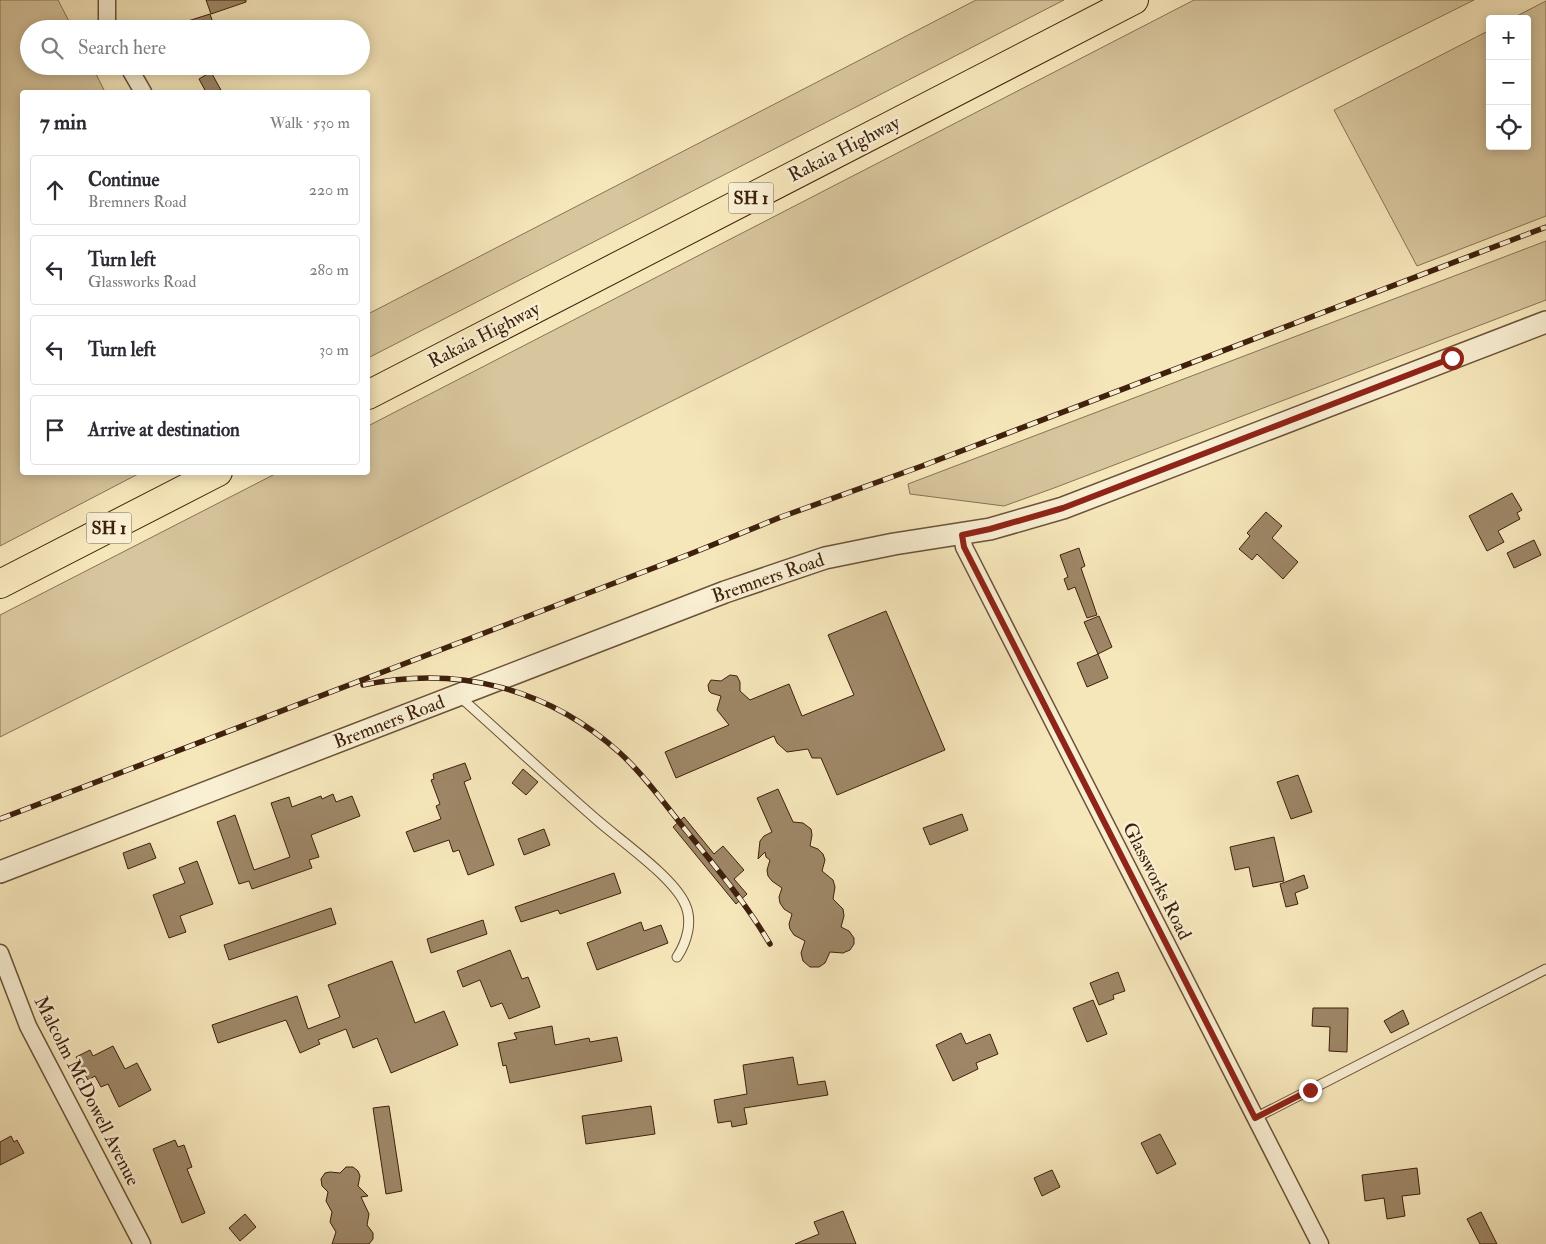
<!DOCTYPE html>
<meta charset="utf-8">
<style>
:root{--surface:#fff;--page:#f7f7f7;--text:#2b2b33;--muted:#7c7c81;--line:#e1e1e2}
body{margin:0;font-family:"IM FELL Double Pica",serif;background:var(--page);color:var(--text)}
.controls{position:absolute;right:15px;top:15px;display:grid;overflow:hidden;border-radius:5px;box-shadow:0 2px 12px #0003}
.controls button{width:45px;height:45px;display:grid;place-items:center;padding:0;border:0;border-bottom:1px solid var(--line);background:var(--surface);color:var(--text);font:25px sans-serif}
.stop{position:absolute;width:15px;height:15px;margin:-11px;border:4px solid #8f2418;border-radius:50%;background:#fff}
.stop.end{background:#8f2418;border-color:#fff;box-shadow:0 1px 5px #0008}
.list{margin:0;padding:0;list-style:none}
h2{display:flex;justify-content:space-between;align-items:center;height:65px;margin:0;padding:0 20px;font-size:21px}
h2 small{font-size:16px;font-weight:400;color:var(--muted)}
.list li{display:grid;grid-template-columns:32px 1fr auto;gap:15px;align-items:center;box-sizing:border-box;height:70px;margin:0 10px 10px;padding:0 10px;border:1px solid var(--line);border-radius:5px}
.list b{display:block;font-size:19px;white-space:nowrap}
.list p{margin:0;font-size:16px;white-space:nowrap;color:var(--muted)}
.list em{font-size:16px;font-style:normal;color:var(--muted)}
.icon{flex:none;width:28px;height:28px;fill:none;stroke:currentColor;stroke-width:2;stroke-linecap:round;stroke-linejoin:round}
.map{position:relative;flex:none;width:1546px;height:1244px;overflow:hidden}
.search{position:absolute;background:var(--surface);box-shadow:0 2px 12px #0003;left:20px;top:20px;width:350px;height:55px;display:flex;align-items:center;gap:12px;box-sizing:border-box;padding:0 18px;border-radius:28px;color:var(--muted);font-size:19px}
.panel{position:absolute;background:var(--surface);box-shadow:0 2px 12px #0003;left:20px;top:90px;width:350px;height:385px;border-radius:5px}
.map>svg:first-child{display:block}
.green{fill:#d7c59d;stroke:#8a7254}
.building{fill:#9e8767;stroke:#3e200c}
.lines{fill:none;stroke-linecap:round;stroke-linejoin:round}
.service-casing{stroke:#6c5238;stroke-width:11}
.minor-casing{stroke:#6c5238;stroke-width:19}
.tertiary-casing{stroke:#6c5238;stroke-width:24}
.trunk-casing{stroke:#3e200c;stroke-width:30}
.service{stroke:#f9efd3;stroke-width:9}
.minor{stroke:#f9efd3;stroke-width:16}
.tertiary{stroke:#f9efd3;stroke-width:21}
.trunk{stroke:#f6e7bb;stroke-width:28}
.rail-casing{stroke:#3e200c;stroke-width:5.5}
.rail{stroke:#f9efd3;stroke-width:4;stroke-dasharray:11;stroke-linecap:butt}
.route{stroke:#8f2418;stroke-width:6}
.labels{text-anchor:middle;dominant-baseline:central;stroke-width:5;stroke-linejoin:round;paint-order:stroke}
.shield{fill:#f9efd3;stroke:#765e48;stroke-width:1}
.shield-label{font-size:18px;font-weight:bold;fill:#3e200c}
.street-label{font-size:19px;fill:#3e200c;stroke:#f9efd3}
</style>
<div class="map">
<svg width="1546" height="1244" viewBox="0 0 1546 1244">
<rect width="100%" height="100%" fill="#f6e7bb"/>
<filter id="stains"><feTurbulence type="fractalNoise" baseFrequency=".004" numOctaves="4"/><feColorMatrix values="0 0 0 0 .2 0 0 0 0 .09 0 0 0 0 .02 0 0 0 .5 -.17"/></filter>
<radialGradient id="worn" r=".72"><stop offset=".6" stop-color="#630" stop-opacity="0"/><stop offset="1" stop-color="#630" stop-opacity=".3"/></radialGradient>
<!-- green -->
<path class="green" d="M0,0H58L73,29H29V66H92L105,92H22V472L140,473L0,546Z
M976,0H1064L368,358V314Z
M1194,0H1474L0,737V615L277,473L368,472V426Z
M1546,1V216L1417,266L1334,110L1490,30V146H1527V19H1511Z
M1546,241V300L1054,488L1004,506L910,494L908,484Z"/>
<!-- building -->
<path class="building" d="M206,0H246V2L211,14Z
M210,14L215,29H172V26Z
M211,72L222,92H206L199,79Z
M1512,493L1522,510L1517,513L1520,519L1498,531L1504,542L1487,551L1469,516Z
M1266,512L1282,526L1272,538L1298,562L1283,579L1257,554L1252,560L1239,549L1250,536L1247,533Z
M1534,540L1541,555L1514,568L1507,553Z
M1079,548L1085,566L1081,568L1097,615L1087,618L1075,587L1068,590L1064,579L1068,577L1060,555Z
M886,611L945,750L837,795L821,758H812L808,749L787,752L777,743L774,736L676,778L665,752L729,725L717,710L721,696L711,693L709,691L708,685L711,680L721,681L730,675L737,676L740,682V691L750,700L789,684L802,716L854,695L828,635Z
M1099,616L1112,647L1098,654L1084,622Z
M1098,654L1108,678L1087,687L1077,663Z
M465,763L471,779L464,782L494,865L468,875L459,850L453,852L449,840L414,852L406,832L441,819L436,806L440,804L431,780L434,779L433,774Z
M523,769L538,782L526,795L512,783Z
M1298,775L1312,812L1291,819L1277,782Z
M778,789L793,822L803,823L811,829L812,835L810,846L818,849L823,854L825,860L822,871L833,880L835,887L833,899L843,909L844,916L841,927L849,931L854,938V944L850,950L843,953L830,952L825,963L819,967H810L803,961L801,953L805,941L794,935L790,929L789,924L792,914L784,909L780,903L779,897L782,888L772,881L768,876L767,870L770,860L766,857L765,852L758,859L760,841L764,836L772,832L757,798Z
M333,794L336,802L352,796L360,816L311,835L319,857L309,860L312,868L252,889L249,881L239,884L217,822L235,815L254,870L290,857L271,803L289,797L292,807L321,796L322,799Z
M962,814L968,830L930,845L923,828Z
M684,817L714,854L723,846L744,870L734,879L747,894L736,904L673,827Z
M544,829L550,845L524,855L518,839Z
M1274,837L1284,881L1253,887L1249,867L1235,870L1230,847Z
M150,843L156,858L128,869L123,853Z
M197,861L213,904L180,916L186,932L169,938L153,895L185,883L179,868Z
M614,873L621,893L560,914L558,910L521,922L515,907Z
M1304,875L1308,888L1295,893L1298,904L1286,907L1280,884Z
M331,908L336,924L229,960L224,945Z
M483,920L487,934L431,953L427,939Z
M641,922L644,931L661,925L668,943L597,970L587,943Z
M510,950L522,979L528,977L540,1007L509,1019L502,1003L491,1007L480,980L463,987L457,971Z
M392,961L415,1023L444,1011L458,1045L391,1073L377,1038L353,1048L346,1029L318,1040L320,1044L300,1053L286,1020L218,1043L212,1025L297,996L308,1029L340,1017L328,985Z
M1118,972L1125,991L1113,995L1114,999L1099,1005L1090,983Z
M1093,1000L1107,1034L1087,1042L1073,1008Z
M1313,1008H1348L1347,1052L1329,1051L1330,1027L1312,1026Z
M1403,1010L1409,1024L1391,1033L1384,1021Z
M552,1026L555,1045L589,1038L590,1042L617,1037L622,1061L510,1083L506,1065L503,1066L498,1043L517,1039L514,1033Z
M961,1033L966,1044L990,1034L998,1054L976,1063L978,1069L953,1081L936,1045Z
M113,1046L125,1069L137,1063L151,1090L119,1107L108,1084L101,1087L95,1076L88,1080L76,1057L90,1050L93,1056Z
M793,1057L798,1085L825,1081L828,1095L744,1108L747,1124L732,1127L731,1121L718,1123L714,1100L747,1094L743,1065Z
M389,1106L402,1191L386,1194L373,1108Z
M651,1106L655,1134L586,1144L582,1116Z
M1160,1134L1176,1164L1157,1174L1141,1143Z
M11,1136L14,1142L17,1140L24,1153L0,1165V1142Z
M175,1140L178,1147L184,1145L192,1167L187,1169L205,1213L182,1223L153,1149Z
M346,1167H353L358,1171L360,1176L358,1186L368,1196L361,1197L369,1214L367,1225L373,1233V1239L369,1244H332L336,1232L330,1222L332,1212L326,1201L328,1192L322,1186L321,1179L325,1173L330,1172L340,1173Z
M1417,1168L1420,1194L1402,1196L1405,1216L1387,1219L1384,1198L1365,1201L1362,1175Z
M1052,1170L1060,1187L1042,1196L1034,1178Z
M843,1211L856,1244H795L819,1234L814,1222Z
M1481,1212L1497,1244H1480L1467,1219Z
M245,1214L256,1227L240,1241L229,1228Z"/>
<g class="lines">
<!-- service casing -->
<g class="service-casing">
<path id="service" d="M459,696C505,737 551,780 597,820C621,841 673,877 685,904C693,921 687,942 677,957
M1255,1118L1546,969"/>
</g>
<!-- minor casing -->
<g class="minor-casing">
<path id="minor" d="M107,0V26L108,29
M128,66L143,92
M962,535L964,547L1320,1244
M0,953L28,1026L142,1244"/>
</g>
<!-- tertiary casing -->
<g class="tertiary-casing">
<path id="tertiary" d="M0,872L725,592L825,558L894,544L990,529L1063,508L1546,322"/>
</g>
<!-- trunk casing -->
<g class="trunk-casing">
<path id="trunk" d="M368,395L1134,0
M0,584L218,472"/>
</g>
<!-- service -->
<use href="#service" class="service"/>
<!-- minor -->
<use href="#minor" class="minor"/>
<!-- tertiary -->
<use href="#tertiary" class="tertiary"/>
<!-- trunk -->
<use href="#trunk" class="trunk"/>
<!-- rail casing -->
<g class="rail-casing">
<path id="rail" d="M363,685C458,665 548,688 620,753C644,775 664,803 684,828C715,866 745,902 770,944
M0,819L690,554L781,517L922,466L1546,227"/>
</g>
<!-- rail -->
<use href="#rail" class="rail"/>
</g>
<g class="lines">
<!-- route -->
<path class="route" d="M1310,1090L1255,1118L964,547L962,535L990,529L1063,508L1452,358"/>
</g>
<g class="labels">
<!-- shield labels -->
<g class="shield">
<rect x="728.5" y="182.5" width="45" height="31" rx="4"/>
<rect x="86.5" y="512.5" width="45" height="31" rx="4"/>
</g>
<g class="shield-label">
<text x="751" y="198">SH 1</text>
<text x="109" y="528">SH 1</text>
</g>
<!-- street labels -->
<g class="street-label">
<text transform="translate(844 149) rotate(-27)">Rakaia Highway</text>
<text transform="translate(484 335) rotate(-27)">Rakaia Highway</text>
<text transform="translate(768 578) rotate(-19)">Bremners Road</text>
<text transform="translate(389 722) rotate(-21)">Bremners Road</text>
<text transform="translate(1157 881) rotate(63)">Glassworks Road</text>
<text transform="translate(87 1091) rotate(63)">Malcolm McDowell Avenue</text>
</g>
</g>
<rect width="100%" height="100%" filter="url(#stains)"/>
<rect width="100%" height="100%" fill="url(#worn)"/>
</svg>
<div class="controls">
<button>+</button>
<button>−</button>
<button><svg class="icon" aria-label="locate" viewBox="0 0 24 24"><circle cx="12" cy="12" r="6"/><path d="M12 2v4M12 18v4M2 12h4M18 12h4"/></svg></button>
</div>
<div class="stop" style="left:1452px;top:358px"></div>
<div class="stop end" style="left:1310px;top:1090px"></div>
<div class="search"><svg class="icon" aria-label="search" viewBox="0 0 24 24"><circle cx="10" cy="10" r="6"/><path d="M15 15l6 6"/></svg>Search here</div>
<section class="panel">
<h2>7 min<small>Walk · 530 m</small></h2>
<ul class="list">
<li><svg class="icon" aria-label="ahead" viewBox="0 0 24 24"><path d="M12 20V5M6 11l6-6 6 6"/></svg><div><b>Continue</b><p>Bremners Road</p></div><em>220 m</em></li>
<li><svg class="icon" aria-label="left" viewBox="0 0 24 24"><path d="M17 20v-9H6M10 6l-5 5 5 5"/></svg><div><b>Turn left</b><p>Glassworks Road</p></div><em>280 m</em></li>
<li><svg class="icon" aria-label="left" viewBox="0 0 24 24"><path d="M17 20v-9H6M10 6l-5 5 5 5"/></svg><div><b>Turn left</b></div><em>30 m</em></li>
<li><svg class="icon" aria-label="arrive" viewBox="0 0 24 24"><path d="M6 21V4h12l-3 4 3 4H6"/></svg><div><b>Arrive at destination</b></div></li>
</ul>
</section>
</div>
